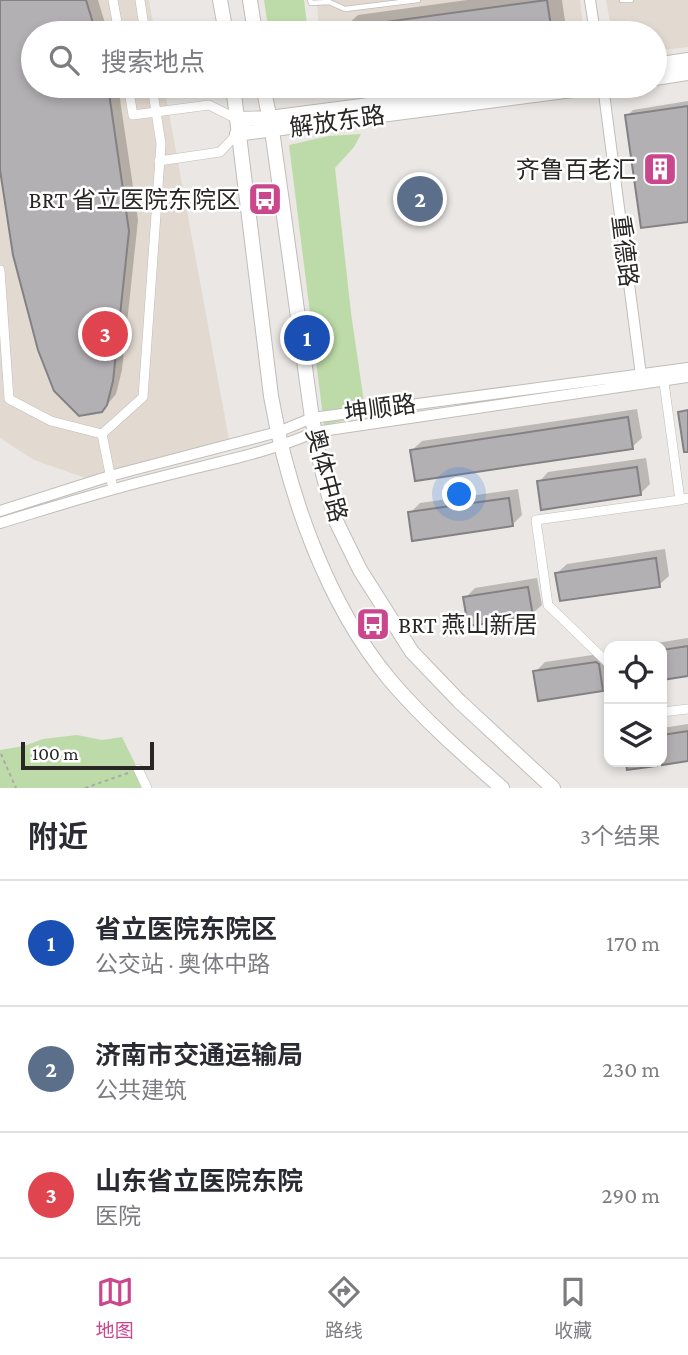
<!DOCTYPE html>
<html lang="zh">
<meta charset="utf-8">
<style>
:root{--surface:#fff;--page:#f7f7f7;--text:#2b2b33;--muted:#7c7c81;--line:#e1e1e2;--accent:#ca478d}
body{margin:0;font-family:"Crimson Pro","Noto Sans SC",serif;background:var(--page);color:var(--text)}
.controls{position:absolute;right:21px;bottom:21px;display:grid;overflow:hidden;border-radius:14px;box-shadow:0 4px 10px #0003}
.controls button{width:63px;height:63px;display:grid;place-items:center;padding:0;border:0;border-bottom:2px solid var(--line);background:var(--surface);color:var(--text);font:35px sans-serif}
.scale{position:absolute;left:21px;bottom:18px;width:133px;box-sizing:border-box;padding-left:7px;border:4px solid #292726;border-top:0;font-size:19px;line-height:24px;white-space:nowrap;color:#292726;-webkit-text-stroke:5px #fff;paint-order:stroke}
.you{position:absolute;left:460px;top:495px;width:24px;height:24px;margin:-18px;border:5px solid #fff;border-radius:50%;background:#1a73e8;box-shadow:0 0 0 10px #1a73e833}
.badge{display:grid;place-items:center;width:46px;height:46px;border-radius:50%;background:var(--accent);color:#fff;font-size:23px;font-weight:700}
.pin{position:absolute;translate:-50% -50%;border:4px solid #fff;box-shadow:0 2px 7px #0006}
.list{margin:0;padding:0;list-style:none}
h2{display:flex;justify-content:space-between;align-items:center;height:91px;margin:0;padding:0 28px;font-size:30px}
h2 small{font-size:23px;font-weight:400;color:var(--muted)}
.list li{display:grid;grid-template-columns:46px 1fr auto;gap:21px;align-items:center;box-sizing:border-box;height:126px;padding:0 28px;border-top:2px solid var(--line)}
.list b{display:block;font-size:26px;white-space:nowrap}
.list p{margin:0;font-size:23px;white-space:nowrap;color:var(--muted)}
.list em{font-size:23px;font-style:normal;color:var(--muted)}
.icon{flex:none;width:38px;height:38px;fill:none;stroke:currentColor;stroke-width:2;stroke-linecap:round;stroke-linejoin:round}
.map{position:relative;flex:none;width:688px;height:788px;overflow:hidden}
.search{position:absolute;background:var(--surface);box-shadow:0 4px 10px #0003;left:21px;right:21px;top:21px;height:77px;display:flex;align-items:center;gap:18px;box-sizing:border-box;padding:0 24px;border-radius:38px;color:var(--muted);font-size:26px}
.sheet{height:469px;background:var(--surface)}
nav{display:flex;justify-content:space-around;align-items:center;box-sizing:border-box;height:98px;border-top:2px solid var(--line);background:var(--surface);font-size:19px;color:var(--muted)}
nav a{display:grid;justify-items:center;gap:4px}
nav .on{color:var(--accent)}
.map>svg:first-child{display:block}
.built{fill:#e2d9d0}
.green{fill:#bddba8}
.shadow{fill:#0003}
.building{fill:#b3b0b3;stroke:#848184;stroke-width:2}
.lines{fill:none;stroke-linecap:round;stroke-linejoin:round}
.service-casing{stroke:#c0bdba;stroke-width:6}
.minor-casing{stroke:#c0bdba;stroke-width:10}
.tertiary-casing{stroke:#c0bdba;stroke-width:12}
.primary-casing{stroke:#c0bdba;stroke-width:16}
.path{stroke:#aba8a6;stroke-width:2;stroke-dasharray:3.5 3.5;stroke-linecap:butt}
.service{stroke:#fff;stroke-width:4.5}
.minor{stroke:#fff;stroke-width:9}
.tertiary{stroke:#fff;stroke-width:10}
.primary{stroke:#fff;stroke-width:14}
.labels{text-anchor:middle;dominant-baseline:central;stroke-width:5;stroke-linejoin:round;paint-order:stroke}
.street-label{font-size:24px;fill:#292726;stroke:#fff}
.poi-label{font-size:24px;fill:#292726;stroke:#fff;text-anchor:end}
</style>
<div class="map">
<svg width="688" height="788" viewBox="0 0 688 788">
<rect width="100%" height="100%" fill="#eae7e4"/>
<!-- built -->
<path class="built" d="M0,0H149L155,33H33V86H164L230,445L100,483L34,460L0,438Z
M317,0H580L584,33H319Z
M606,0H688V47L655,51V33H612Z"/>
<!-- green -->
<path class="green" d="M264,0H304L308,33H269Z
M361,134L354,147L335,168L351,313L366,416L324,425L289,145L329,136Z
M77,735L102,740L122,737L147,788H0V750L24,746L43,739Z"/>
<!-- shadow -->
<path class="shadow" d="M0,0H98L108,33H33V86H118L138,220L122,370L116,394L102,411L0,158Z
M467,0H562L566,28L561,33H345L344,28L358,15Z
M688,101V220L627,116L633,110Z
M637,409L642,438L632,447L412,450L422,441Z
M646,458L650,484L640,494L539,482L548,472Z
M518,489L522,515L512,525L410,513L420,503Z
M665,549L669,576L659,585L557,573L567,564Z
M537,578L542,605L532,614L465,598L475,588Z
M688,638V674L662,678V646H653L656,643Z
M606,653L609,682L602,689L535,672L545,662Z
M688,724V759L629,768L628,762H662V728Z"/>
<!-- building -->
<path class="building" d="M0,0H86L96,33H33V86H108L129,231L113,381L107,405L102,412L79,416L54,391L38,350L13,255L0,170Z
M547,0L552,33H334V29Z
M688,106V222L641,228L625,115Z
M688,410V452H684L678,412Z
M628,417L633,449L415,481L410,450Z
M637,467L641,495L541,510L537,481Z
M509,498L513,526L412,541L408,512Z
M656,558L660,587L560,601L555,573Z
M528,587L533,616L468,626L463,597Z
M688,646V676L662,680V650Z
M596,662L599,664L603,691L538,701L533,671Z
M688,731V761L662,765V735Z
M626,762H656L657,766L627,770Z"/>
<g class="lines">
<!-- service casing -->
<g class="service-casing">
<path id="service" d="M310,0L311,3L329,2L345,9L418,0
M622,0H631"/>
</g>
<!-- minor casing -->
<g class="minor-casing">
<path id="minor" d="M113,0L119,33
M140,0L145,33
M128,86L133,115L209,105L237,119
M159,161L220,152L237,134
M0,270L9,399L51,421L102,434
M663,375L680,500L688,498
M113,489L102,434L143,397L161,144L152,86
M609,664L548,605L536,520L680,500
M662,712L688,709
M138,769L147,788"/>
</g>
<!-- tertiary casing -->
<g class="tertiary-casing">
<path id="tertiary" d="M590,0L595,33
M603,86L641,375
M0,511L110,476L278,432L312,418L688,368
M0,523C53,507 106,490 160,477C213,463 265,454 315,432L688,377"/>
</g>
<!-- primary casing -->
<g class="primary-casing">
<path id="primary" d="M220,0L226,33
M250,0L255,33
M655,65L688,60
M655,78L688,73
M233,86L271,396C288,493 326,603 390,680C424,720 463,754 502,788
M263,86L272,130L312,418L321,466L335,519L360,570L412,652L460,702L553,788
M237,119L269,118L515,86
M237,134L603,86"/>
</g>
<!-- path -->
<path class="path" d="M1,754L16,788
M85,788L131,772"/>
<!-- service -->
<use href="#service" class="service"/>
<!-- minor -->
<use href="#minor" class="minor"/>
<!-- tertiary -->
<use href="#tertiary" class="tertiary"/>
<!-- primary -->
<use href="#primary" class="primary"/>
</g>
<!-- icons -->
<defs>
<g id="building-square" transform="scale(1.75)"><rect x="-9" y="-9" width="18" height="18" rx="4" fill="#ca478d" stroke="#fff"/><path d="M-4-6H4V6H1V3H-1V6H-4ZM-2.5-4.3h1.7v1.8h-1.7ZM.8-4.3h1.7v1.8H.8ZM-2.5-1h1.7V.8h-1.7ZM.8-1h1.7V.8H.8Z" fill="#fff"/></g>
<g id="bus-square" transform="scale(1.75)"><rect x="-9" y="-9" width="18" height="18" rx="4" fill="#ca478d" stroke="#fff"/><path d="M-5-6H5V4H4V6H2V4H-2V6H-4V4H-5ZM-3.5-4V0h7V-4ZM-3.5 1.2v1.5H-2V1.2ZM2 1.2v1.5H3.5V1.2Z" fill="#fff"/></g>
</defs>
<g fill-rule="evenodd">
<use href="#building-square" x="660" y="169"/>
<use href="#bus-square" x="265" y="199"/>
<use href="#bus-square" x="373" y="624"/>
</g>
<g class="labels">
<!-- street labels -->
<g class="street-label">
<text transform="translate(337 121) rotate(-8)">解放东路</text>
<text transform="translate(625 251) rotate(83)">重德路</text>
<text transform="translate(380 408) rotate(-8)">坤顺路</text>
<text transform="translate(327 475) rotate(75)">奥体中路</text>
</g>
<!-- poi labels -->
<g class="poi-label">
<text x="636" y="169">齐鲁百老汇</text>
<text x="240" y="199">BRT 省立医院东院区</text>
<text x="398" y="624" text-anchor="start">BRT 燕山新居</text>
</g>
</g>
</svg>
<div class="controls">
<button><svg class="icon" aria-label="locate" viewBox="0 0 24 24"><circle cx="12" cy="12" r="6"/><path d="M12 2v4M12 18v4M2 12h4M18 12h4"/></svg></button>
<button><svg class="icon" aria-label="layers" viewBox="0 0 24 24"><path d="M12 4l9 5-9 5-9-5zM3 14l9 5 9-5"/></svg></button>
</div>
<div class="scale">100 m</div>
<div class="you"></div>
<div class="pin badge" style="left:307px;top:338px;background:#1a4fb4">1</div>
<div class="pin badge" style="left:420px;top:199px;background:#5c6f8a">2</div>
<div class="pin badge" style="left:105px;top:334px;background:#e0444e">3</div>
<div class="search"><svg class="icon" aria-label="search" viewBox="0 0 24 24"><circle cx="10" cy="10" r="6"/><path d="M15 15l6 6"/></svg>搜索地点</div>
</div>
<section class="sheet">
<h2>附近<small>3个结果</small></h2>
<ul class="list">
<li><span class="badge" style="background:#1a4fb4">1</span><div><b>省立医院东院区</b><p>公交站 · 奥体中路</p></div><em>170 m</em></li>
<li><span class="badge" style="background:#5c6f8a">2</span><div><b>济南市交通运输局</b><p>公共建筑</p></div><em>230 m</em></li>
<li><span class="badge" style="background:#e0444e">3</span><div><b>山东省立医院东院</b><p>医院</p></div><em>290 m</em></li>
</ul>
</section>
<nav>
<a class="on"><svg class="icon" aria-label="map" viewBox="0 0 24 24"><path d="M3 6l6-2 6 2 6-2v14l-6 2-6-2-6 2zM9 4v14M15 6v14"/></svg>地图</a>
<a><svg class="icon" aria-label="directions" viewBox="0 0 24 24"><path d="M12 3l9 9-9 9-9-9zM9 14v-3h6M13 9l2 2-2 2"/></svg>路线</a>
<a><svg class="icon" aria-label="saved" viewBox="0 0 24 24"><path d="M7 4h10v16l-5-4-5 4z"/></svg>收藏</a>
</nav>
